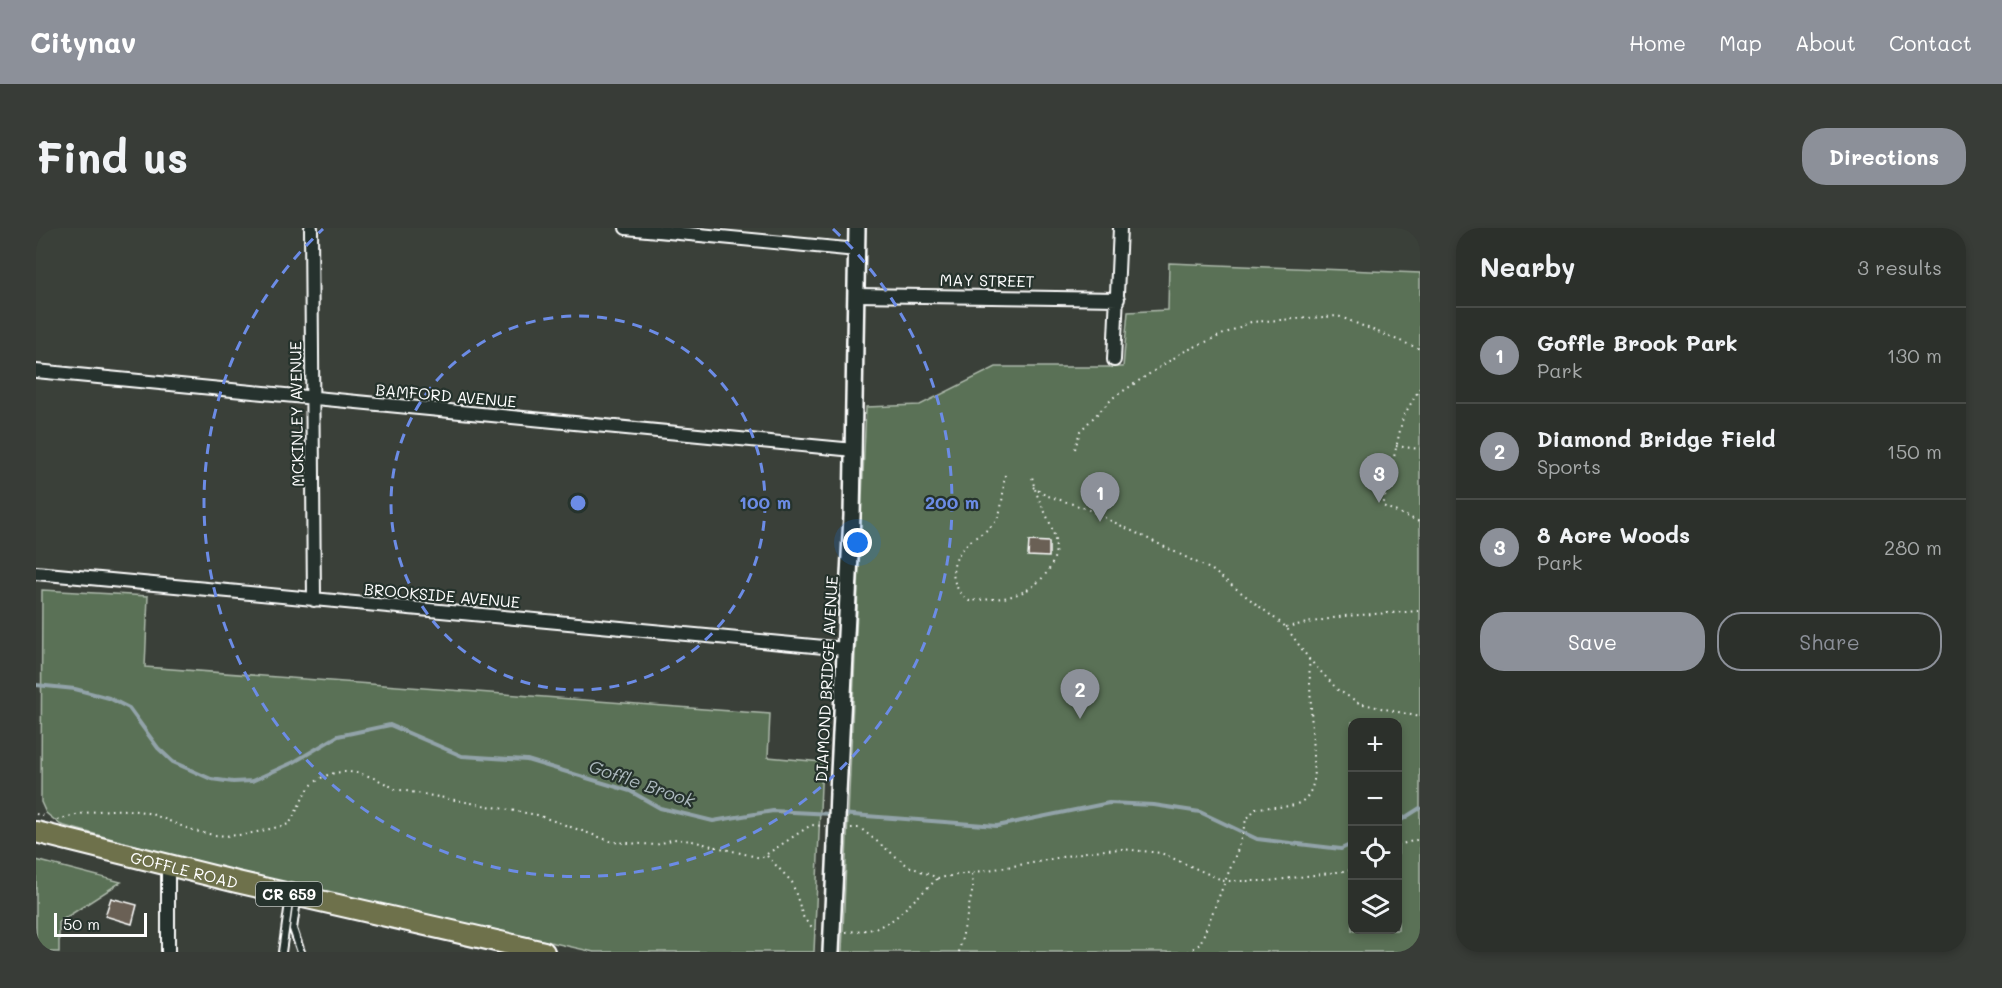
<!DOCTYPE html>
<meta charset="utf-8">
<style>
:root{--surface:#2c302b;--page:#383c37;--text:#f1f3f6;--muted:#a6a9a9;--line:#484b47;--accent:#8c9099}
body{margin:0;font-family:Mali,sans-serif;background:var(--page);color:var(--text)}
.controls{position:absolute;right:18px;bottom:18px;display:grid;overflow:hidden;border-radius:12px;box-shadow:0 3px 9px #0003}
.controls button{width:54px;height:54px;display:grid;place-items:center;padding:0;border:0;border-bottom:2px solid var(--line);background:var(--surface);color:var(--text);font:30px sans-serif}
.scale{position:absolute;left:18px;bottom:15px;width:93px;box-sizing:border-box;padding-left:6px;border:3px solid #fff;border-top:0;font-size:16px;line-height:21px;white-space:nowrap;color:#fff;-webkit-text-stroke:4px #26332d;paint-order:stroke}
.you{position:absolute;left:822px;top:315px;width:21px;height:21px;margin:-15px;border:4px solid #fff;border-radius:50%;background:#1a73e8;box-shadow:0 0 0 9px #1a73e833}
.badge{display:grid;place-items:center;width:39px;height:39px;border-radius:50%;background:var(--accent);color:#fff;font-size:20px;font-weight:700}
.pin{position:absolute;translate:-50% -50px;filter:drop-shadow(0 2px 3px #0008)}
.pin::after{content:'';position:absolute;top:32px;width:21px;height:18px;background:inherit;clip-path:polygon(0 0,100% 0,50% 100%)}
.list{margin:0;padding:0;list-style:none}
h2{display:flex;justify-content:space-between;align-items:center;height:78px;margin:0;padding:0 24px;font-size:26px}
h2 small{font-size:20px;font-weight:400;color:var(--muted)}
.list li{display:grid;grid-template-columns:39px 1fr auto;gap:18px;align-items:center;box-sizing:border-box;height:96px;padding:0 24px;border-top:2px solid var(--line)}
.list b{display:block;font-size:22px;white-space:nowrap}
.list p{margin:0;font-size:20px;white-space:nowrap;color:var(--muted)}
.list em{font-size:20px;font-style:normal;color:var(--muted)}
.actions{display:flex;gap:12px;padding:18px 24px}
.actions a{flex:1;padding:14px 0;border:2px solid var(--accent);border-radius:24px;text-align:center;font-size:21px;color:var(--accent)}
.actions .main{background:var(--accent);color:#fff}
.icon{flex:none;width:33px;height:33px;fill:none;stroke:currentColor;stroke-width:2;stroke-linecap:round;stroke-linejoin:round}
.map{position:relative;flex:none;width:1384px;height:724px;overflow:hidden;border-radius:24px}
header{display:flex;align-items:center;gap:36px;box-sizing:border-box;height:84px;padding:0 30px;background:var(--accent);color:#fff}
header strong{font-size:28px}
nav{display:flex;gap:33px;margin-inline-start:auto;font-size:21px}
.intro{display:flex;align-items:center;justify-content:space-between;box-sizing:border-box;height:144px;padding:0 36px}
h1{margin:0;font-size:42px}
.button{padding:15px 27px;border-radius:24px;background:var(--accent);color:#fff;font-size:21px;font-weight:700}
main{display:flex;gap:36px;padding:0 36px}
aside{flex:1;background:var(--surface);border-radius:24px;box-shadow:0 3px 9px #0003}
.map>svg:first-child{display:block}
.green{fill:#5a7156;stroke:#acb8aa;stroke-width:1.5;fill-rule:evenodd}
.lines{fill:none;stroke-linecap:round;stroke-linejoin:round}
.stream{stroke:#92a3a9;stroke-width:4}
.building{fill:#6a6054;stroke:#fff;stroke-width:1.5}
.service-casing{stroke:#fff;stroke-width:10}
.minor-casing{stroke:#fff;stroke-width:16}
.tertiary-casing{stroke:#fff;stroke-width:20}
.primary-casing{stroke:#fff;stroke-width:24}
.path{stroke:#fff;stroke-width:2;stroke-dasharray:1.5 4.5;stroke-linecap:butt}
.service{stroke:#26332d;stroke-width:6}
.minor{stroke:#26332d;stroke-width:12}
.tertiary{stroke:#26332d;stroke-width:15}
.primary{stroke:#6e714b;stroke-width:20}
.tertiary-bridge-casing{stroke:#fff;stroke-width:20;stroke-linecap:butt}
.tertiary-bridge{stroke:#26332d;stroke-width:15}
.ring{fill:none;stroke:#6c8ce6;stroke-width:3;stroke-dasharray:10 8}
.labels{text-anchor:middle;dominant-baseline:central;stroke-width:4.5;stroke-linejoin:round;paint-order:stroke}
.shield{fill:#26332d;stroke:#bec2c0;stroke-width:1.5}
.shield-label{font-size:15px;font-weight:bold;fill:#fff}
.street-label{font-size:16px;fill:#fff;stroke:#26332d}
.water-label{font-size:18px;font-style:italic;fill:#adbabf;stroke:#26332d}
.centre{fill:#6c8ce6;stroke:#26332d;stroke-width:3}
.ring-label{font-size:18px;text-anchor:middle;font-weight:bold;fill:#6c8ce6;stroke:#26332d;stroke-width:4.5;stroke-linejoin:round;paint-order:stroke}
</style>
<header>
<strong>Citynav</strong>
<nav><a>Home</a><a>Map</a><a>About</a><a>Contact</a></nav>
</header>
<div class="intro"><h1>Find us</h1><a class="button">Directions</a></div>
<main>
<div class="map">
<svg width="1384" height="724" viewBox="0 0 1384 724">
<rect width="100%" height="100%" fill="#3a4039"/>
<filter id="ink" filterUnits="userSpaceOnUse"><feTurbulence type="fractalNoise" baseFrequency=".0167" numOctaves="2"/><feDisplacementMap in="SourceGraphic" scale="12" xChannelSelector="R" yChannelSelector="G"/><feConvolveMatrix kernelMatrix="1 2 1 2 8 2 1 2 1" color-interpolation-filters="sRGB"/></filter>
<g filter="url(#ink)">
<!-- green -->
<path class="green" d="M1133,35L1384,45V724H806L830,179L884,177L960,139H1087L1092,84L1132,82ZM1316,494H1362V702H1316Z
M6,362L112,368L109,439L734,486L732,529L786,534L778,724H558L176,638L25,597L10,585L5,574Z
M0,632L85,654L23,694V724H0Z"/>
<g class="lines">
<!-- stream -->
<path class="stream" d="M0,457L39,461L73,470L93,480L122,520L137,534L175,551L197,554L216,553L258,534L302,508L354,497L426,528L491,532L594,563L624,580L677,593L737,583L796,586
M804,586L961,598L1073,575L1118,577L1164,584L1221,611L1305,621L1316,616
M1362,594L1384,580"/>
</g>
<!-- building -->
<path class="building" d="M993,313L1013,314V329L992,328Z
M75,670L101,677L96,696L69,688Z"/>
<g class="lines">
<!-- service casing -->
<g class="service-casing">
<path id="service" d="M261,672L257,701L265,724
M246,724L254,668"/>
</g>
<!-- minor casing -->
<g class="minor-casing">
<path id="minor" d="M275,0L278,372
M590,0L821,22
M820,67L1082,71
M1078,132L1084,0
M0,143L818,222
M0,345L809,421
M132,638V724"/>
</g>
<!-- tertiary casing -->
<g class="tertiary-casing">
<path id="tertiary" d="M802,565L816,288L821,0
M795,724L800,617"/>
</g>
<!-- primary casing -->
<g class="primary-casing">
<g id="primary">
<path id="s1" d="M0,604L201,654L508,724"/>
</g>
</g>
<!-- path -->
<path class="path" d="M1384,160L1367,189L1347,278L1384,294
M1360,218L1384,221
M1039,221L1044,203L1078,169L1147,124L1215,94L1302,88L1384,121
M969,247C967,260 967,278 962,289C955,303 940,307 930,317C912,336 913,357 933,373C948,371 965,372 979,367C1002,360 1024,337 1019,312C1015,289 998,270 996,247
M997,259L1009,267L1049,280L1176,342L1250,399L1273,431L1302,462L1323,475L1384,489
M1250,399L1308,388L1384,383
M0,586L11,589
M22,592C49,583 90,577 118,587C140,595 155,604 179,607C203,610 230,602 253,596C260,586 269,562 277,556C302,534 335,546 359,561L501,587L577,614L620,617L638,611L656,613L725,630L775,597L789,598
M815,600H824L872,638L902,650L996,635L1055,623L1086,621L1125,625L1188,653H1233L1316,642
M1362,617L1384,611
M731,628L756,654L768,691L779,702
M810,704L839,701L858,691L902,650
M923,724L937,660L936,645
M1152,724L1164,716L1202,621L1210,592L1220,580C1248,577 1271,585 1278,552L1273,431"/>
<!-- service -->
<use href="#service" class="service"/>
<!-- minor -->
<use href="#minor" class="minor"/>
<!-- tertiary -->
<use href="#tertiary" class="tertiary"/>
<!-- primary -->
<use href="#primary" class="primary"/>
<!-- tertiary-bridge casing -->
<g class="tertiary-bridge-casing">
<path id="tertiary-bridge" d="M800,617L802,565"/>
</g>
<!-- tertiary-bridge -->
<use href="#tertiary-bridge" class="tertiary-bridge"/>
</g>
</g>
<!-- distance rings -->
<g class="ring">
<circle cx="542" cy="275" r="187"/>
<path d="M797 1A374 374 0 1 1 287 1"/>
</g>
<g class="labels">
<!-- shield labels -->
<rect class="shield" x="220" y="654" width="66" height="24" rx="4.5"/>
<g class="shield-label">
<text x="253" y="666">CR 659</text>
</g>
<!-- street labels -->
<g class="street-label">
<text transform="translate(951 52) rotate(1)">MAY STREET</text>
<text transform="translate(410 167) rotate(5)">BAMFORD AVENUE</text>
<text transform="translate(260 186) rotate(-91)">MCKINLEY AVENUE</text>
<text transform="translate(406 367) rotate(5)">BROOKSIDE AVENUE</text>
<text transform="translate(790 451) rotate(-87)">DIAMOND BRIDGE AVENUE</text>
<text stroke="none"><textPath href="#s1" startOffset="153">GOFFLE ROAD</textPath></text>
</g>
<!-- water labels -->
<g class="water-label">
<text transform="translate(606 555) rotate(19)">Goffle Brook</text>
</g>
</g>
<circle cx="542" cy="275" r="9" class="centre"/>
<g class="ring-label">
<text x="729" y="281">100 m</text>
<text x="916" y="281">200 m</text>
</g>
</svg>
<div class="controls">
<button>+</button>
<button>−</button>
<button><svg class="icon" aria-label="locate" viewBox="0 0 24 24"><circle cx="12" cy="12" r="6"/><path d="M12 2v4M12 18v4M2 12h4M18 12h4"/></svg></button>
<button><svg class="icon" aria-label="layers" viewBox="0 0 24 24"><path d="M12 4l9 5-9 5-9-5zM3 14l9 5 9-5"/></svg></button>
</div>
<div class="scale">50 m</div>
<div class="you"></div>
<div class="pin badge" style="left:1064px;top:294px">1</div>
<div class="pin badge" style="left:1044px;top:491px">2</div>
<div class="pin badge" style="left:1343px;top:275px">3</div>
</div>
<aside>
<h2>Nearby<small>3 results</small></h2>
<ul class="list">
<li><span class="badge">1</span><div><b>Goffle Brook Park</b><p>Park</p></div><em>130 m</em></li>
<li><span class="badge">2</span><div><b>Diamond Bridge Field</b><p>Sports</p></div><em>150 m</em></li>
<li><span class="badge">3</span><div><b>8 Acre Woods</b><p>Park</p></div><em>280 m</em></li>
</ul>
<div class="actions"><a class="main">Save</a><a>Share</a></div>
</aside>
</main>
